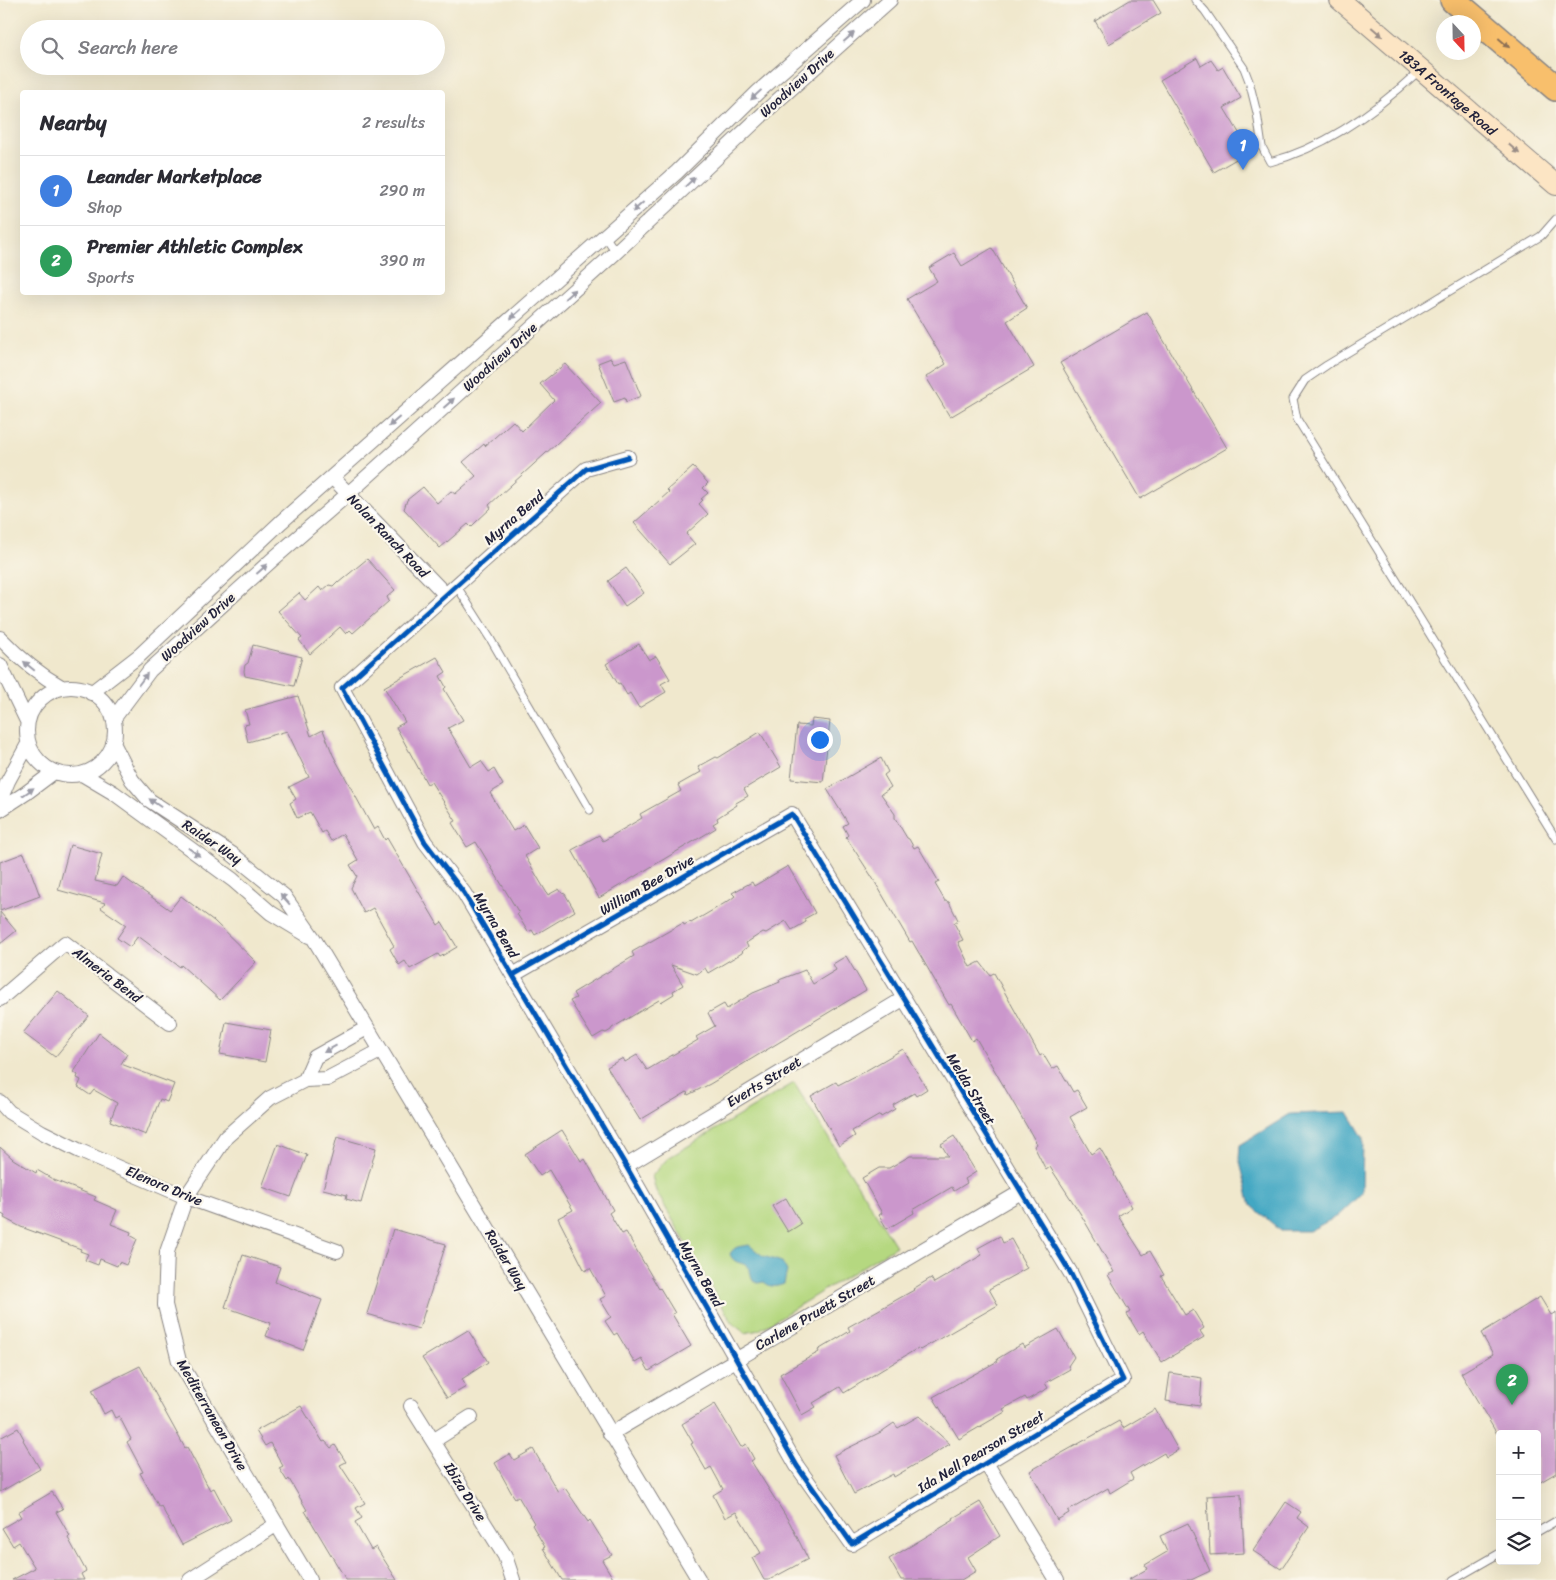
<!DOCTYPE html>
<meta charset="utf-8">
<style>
:root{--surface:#fff;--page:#f2f2f3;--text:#2b2b33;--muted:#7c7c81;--line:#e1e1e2;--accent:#d1495b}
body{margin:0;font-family:Sriracha,sans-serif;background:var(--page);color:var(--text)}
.controls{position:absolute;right:15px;bottom:15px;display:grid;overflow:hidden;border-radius:5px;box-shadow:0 5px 20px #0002}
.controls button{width:45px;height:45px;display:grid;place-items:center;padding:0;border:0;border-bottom:1px solid var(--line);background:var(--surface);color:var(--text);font:25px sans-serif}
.compass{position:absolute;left:1436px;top:15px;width:45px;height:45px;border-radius:50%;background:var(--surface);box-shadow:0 5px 20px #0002;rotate:158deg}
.you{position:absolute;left:819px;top:739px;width:18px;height:18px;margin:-12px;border:4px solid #fff;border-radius:50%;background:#1a73e8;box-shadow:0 0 0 8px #1a73e833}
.badge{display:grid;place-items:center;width:32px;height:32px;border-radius:50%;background:var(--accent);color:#fff;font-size:16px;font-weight:700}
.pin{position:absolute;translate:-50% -41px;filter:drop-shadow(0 1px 2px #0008)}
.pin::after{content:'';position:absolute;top:26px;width:18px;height:15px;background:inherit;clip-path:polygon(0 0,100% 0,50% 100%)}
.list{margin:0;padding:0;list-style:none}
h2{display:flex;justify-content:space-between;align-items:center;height:65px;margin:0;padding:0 20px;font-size:21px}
h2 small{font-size:16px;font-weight:400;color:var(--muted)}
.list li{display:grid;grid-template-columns:32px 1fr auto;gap:15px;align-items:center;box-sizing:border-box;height:70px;padding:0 20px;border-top:1px solid var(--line)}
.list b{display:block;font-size:19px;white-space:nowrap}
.list p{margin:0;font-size:16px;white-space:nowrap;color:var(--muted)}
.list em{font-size:16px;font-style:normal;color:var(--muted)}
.icon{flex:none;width:28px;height:28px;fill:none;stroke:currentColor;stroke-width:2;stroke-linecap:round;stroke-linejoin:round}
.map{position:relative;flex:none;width:1556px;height:1580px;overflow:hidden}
.search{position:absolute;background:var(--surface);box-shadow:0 5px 20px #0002;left:20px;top:20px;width:425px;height:55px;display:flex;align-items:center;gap:12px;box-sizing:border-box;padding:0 18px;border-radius:28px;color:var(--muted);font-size:19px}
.panel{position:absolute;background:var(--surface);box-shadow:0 5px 20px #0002;left:20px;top:90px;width:425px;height:205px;border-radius:5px}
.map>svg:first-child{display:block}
.green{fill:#b5d880;stroke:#6c7d5e}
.water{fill:#43a7c3;stroke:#32647f}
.building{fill:#cb97cc}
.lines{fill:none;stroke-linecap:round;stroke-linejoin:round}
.service-casing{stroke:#898584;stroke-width:9}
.minor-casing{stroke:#898584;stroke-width:16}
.secondary-casing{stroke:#898584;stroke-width:22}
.motorway-casing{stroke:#898584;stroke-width:28}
.service{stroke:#fff;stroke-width:7}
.minor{stroke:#fff;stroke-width:14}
.secondary{stroke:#fce5c4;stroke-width:20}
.motorway{stroke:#f8bf6c;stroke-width:25}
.cycleway-casing{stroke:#fbf7ec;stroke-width:8}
.cycleway{stroke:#0057b8;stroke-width:5}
.oneway{fill:#9a8d86}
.oneway2{fill:#9c9ca7}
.oneway3{fill:#8d7054}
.labels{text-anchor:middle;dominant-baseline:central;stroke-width:4.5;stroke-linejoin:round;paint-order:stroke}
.street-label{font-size:14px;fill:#22223b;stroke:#fbf7ec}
</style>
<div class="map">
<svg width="1556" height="1580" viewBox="0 0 1556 1580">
<rect width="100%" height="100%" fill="#fbf7ec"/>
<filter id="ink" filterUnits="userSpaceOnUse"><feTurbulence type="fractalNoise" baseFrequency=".02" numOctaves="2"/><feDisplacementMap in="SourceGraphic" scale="10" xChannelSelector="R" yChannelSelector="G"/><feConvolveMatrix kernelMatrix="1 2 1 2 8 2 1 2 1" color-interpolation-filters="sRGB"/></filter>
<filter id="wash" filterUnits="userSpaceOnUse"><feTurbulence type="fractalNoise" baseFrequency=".0096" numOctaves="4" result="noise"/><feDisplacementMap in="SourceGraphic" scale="20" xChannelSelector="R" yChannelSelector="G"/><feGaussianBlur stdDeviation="1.12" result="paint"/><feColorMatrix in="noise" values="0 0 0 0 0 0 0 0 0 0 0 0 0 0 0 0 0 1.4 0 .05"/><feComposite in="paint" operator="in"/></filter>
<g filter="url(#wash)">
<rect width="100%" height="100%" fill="#f0e8cd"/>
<!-- green -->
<path class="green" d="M794,1083L896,1246L759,1330L745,1333L732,1323L656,1191L652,1176L668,1158Z"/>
<!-- water -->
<path class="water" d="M1348,1112L1363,1137L1362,1193L1338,1216L1309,1231H1281L1251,1205L1239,1159L1240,1145L1290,1114Z
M749,1245L763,1256L782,1262L787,1271L784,1284C776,1287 771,1288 764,1282L758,1283L753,1281C751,1277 751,1272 749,1269C744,1260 734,1266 730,1254C735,1245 740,1247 749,1245Z"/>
<g id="blocks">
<!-- building -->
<path class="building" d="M1130,0H1153L1161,13L1109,44L1095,21Z
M1197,58L1201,66L1211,60L1218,70L1223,67L1241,98L1224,108L1250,151L1214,172L1160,80Z
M992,248L1027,308L1007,321L1034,367L950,417L926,377L946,364L907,299L937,281L929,268L954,253L962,266Z
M1147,312L1227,448L1140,499L1060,363Z
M611,358L614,363L626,359L641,396L626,402L625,398L614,402L598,363Z
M565,364L601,403L489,505L491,508L476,522L471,527L468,524L440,548L404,509L407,500L423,487L437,503L451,491L455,494L476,476L463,462L484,444L485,446L513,421L522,431L554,400L540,384Z
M693,467L708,483L703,488L708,493L701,499L703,500L699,504L708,514L686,534L695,544L670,564L634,523L669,492L667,490Z
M367,559L395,590L387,597L389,601L353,633L350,630L346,634L340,627L310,654L299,640L302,638L278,611L299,593L305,600L319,587L322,591L329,585L333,586L337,582L338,583Z
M626,568L644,593L625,606L608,581Z
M639,644L649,660L656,656L670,679L661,684L666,692L639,708L630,693L627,695L620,683L618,684L606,664Z
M253,645L302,657L294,686L245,676L244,671L245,665L248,663Z
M437,657L446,672L440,676L446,687L444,689L463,720L448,728L471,767L481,761L489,772L494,769L503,785L490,793L513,831L524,825L538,848L525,856L548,895L559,889L562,893L565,894L575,911L535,935L532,930L528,932L517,914L519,913L476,842L467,847L452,823L456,821L431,782L427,784L396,727L405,722L384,687Z
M298,696L311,736L323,730L333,755L374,830L378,827L385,840L387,838L438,925L442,922L457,947L440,957L438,954L410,969L405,961L399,965L390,949L394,946L373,908L364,913L351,888L357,876L350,865L358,860L343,834L331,841L325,831L322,833L310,812L297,818L290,803L296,799L289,787L309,777L287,731L248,742L244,725L249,724L245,710Z
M812,719L830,721L823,782L791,779L797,725L811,726Z
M760,732L781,767L744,789L748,796L736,803L737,805L717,818L718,821L713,824L716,828L599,898L572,850L599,835L603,841L642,818L640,814L681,791L678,785L701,772L698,767L716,757L718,758Z
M881,758L888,772L884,775L891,787L881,794L895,814V818L907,838L909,839L914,848L918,846L939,882L935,884L945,901L949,902L958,920L954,923L963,940L958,942L970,967L980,962L990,975L994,973L1040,1056L1043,1054L1052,1069L1058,1066L1073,1092L1077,1090L1087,1107L1070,1117L1091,1154L1100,1148L1115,1174L1114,1175L1132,1207L1118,1216L1143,1255L1150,1251L1164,1275L1161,1276L1185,1315L1193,1310L1204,1328L1200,1331L1204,1337L1162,1362L1143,1331L1139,1334L1127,1314L1130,1312L1108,1275L1114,1272L1080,1213L1050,1167L1046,1170L1034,1146L1037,1144L976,1038L972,1041L951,1004L949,1005L912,941L910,942L872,877L846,837L848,835L843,826L848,823L827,789Z
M70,845L102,854L95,881L117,886L123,877L170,910L181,896L214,921L256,962L220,1000L181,965L180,967L138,936L130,947L117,938L126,925L101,908L105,903L58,890Z
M24,853L40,896L0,911V862Z
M788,866L815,913L804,919L806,922L792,930L786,921L766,933L763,932L746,943L748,947L743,950L742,953L708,973L705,968L697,974L671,965L683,985L673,991L674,994L661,1002L659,1000L612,1028L611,1030L606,1033L603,1032L593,1038L570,1001L576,998L573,993L634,956L632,952L683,923L684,925L690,922L691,923L730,900L735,896L732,893L752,882L754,886Z
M0,912L16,931L0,944Z
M846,956L866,990L710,1084L688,1095L687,1092L640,1120L607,1067L623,1058L625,1062L637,1055L647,1070L698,1040L696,1037L715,1026L708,1013L724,1004L727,1009L753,993L780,982L779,980L805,970L813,984L836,970L833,964Z
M58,991L89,1016L55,1057L23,1033Z
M226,1022L271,1030L265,1062L220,1054Z
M99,1033L127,1054L121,1064L174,1084L167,1102L160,1099L146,1135L110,1121L117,1103L94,1090L90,1095L78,1087L81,1080L77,1078L78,1075L74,1072Z
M903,1049L927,1089L916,1096L914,1093L893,1105L895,1109L881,1117L880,1115L852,1131L855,1136L839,1146L811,1096L836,1082L838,1085L867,1070Z
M562,1130L581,1161L585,1159L613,1210L609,1213L622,1234L626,1232L659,1289L660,1288L675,1313L672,1314L691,1346L649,1371L642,1359L635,1363L617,1333L614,1335L605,1321L611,1317L600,1299L606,1296L590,1268L585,1271L558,1218L573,1210L549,1170L540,1176L525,1154Z
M954,1136L976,1172L965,1179L967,1183L954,1191L952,1187L913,1210L914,1213L887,1229L879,1215L882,1213L862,1178L879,1168H889L910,1156H948L941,1144Z
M337,1137L376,1148L361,1203L346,1199L347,1195L323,1189Z
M278,1144L307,1155L291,1197L262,1187Z
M0,1147L13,1159L36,1173L37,1170L54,1180L96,1197L94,1200L117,1210L111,1224L131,1232L130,1235L137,1239L126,1265L119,1262L117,1266L100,1259L98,1265L85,1260L88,1254L80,1251L81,1249L21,1227L4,1218L5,1216L0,1213Z
M786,1198L801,1224L788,1232L772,1206Z
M393,1229L446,1244L419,1329L367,1314Z
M1000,1236L1003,1243L1011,1239L1027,1268L989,1289L998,1305L920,1350L918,1348L844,1393L840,1387L813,1403L816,1407L802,1415L780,1374L819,1352L818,1350L850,1331L848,1327L914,1290L913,1289L931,1278L934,1283L982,1255L978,1248Z
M243,1255L280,1267L275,1282L322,1300L303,1350L266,1336L271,1323L225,1307Z
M1540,1297L1551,1315L1556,1312V1473L1537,1484V1434H1497L1461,1373L1493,1354L1481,1333Z
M1058,1329L1074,1357L1068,1366L1070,1369L1045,1383L1048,1388L1027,1400L1025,1397L1003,1409L1005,1412L959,1439L933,1397L998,1361L997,1359L1022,1344L1024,1348Z
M468,1330L488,1362L462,1379L466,1387L447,1398L422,1358Z
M140,1366L185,1448L187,1447L210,1490L214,1488L231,1520L182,1545L161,1506L159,1507L140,1473L143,1472L127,1442L131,1439L119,1416L115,1418L111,1410L104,1414L92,1390Z
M1170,1373L1202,1378L1200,1406L1166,1401Z
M715,1404L741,1447L746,1444L754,1459L751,1461L790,1523L808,1559L769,1580H764L752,1558L761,1553L736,1512L725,1518L713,1495L723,1489L711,1467L706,1470L691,1444L693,1443L682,1424Z
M301,1406L323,1442L325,1441L331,1448L335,1445L346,1462L340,1465L365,1503L356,1508L362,1518L355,1522L371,1550L376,1547L397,1580H346L305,1511L307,1510L289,1479L287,1481L279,1468L283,1466L270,1443L265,1446L256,1431Z
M1155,1409L1178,1450L1166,1457L1164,1453L1130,1473L1133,1479L1110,1493L1108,1488L1068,1511L1069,1513L1057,1520L1030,1471L1119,1421L1123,1428Z
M919,1416L950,1444L894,1477L893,1474L854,1494L834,1455L881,1432L894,1423L898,1428Z
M18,1428L24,1439L23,1440L40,1469L0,1492V1438Z
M533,1449L558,1492L565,1488L588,1522L590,1520L612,1555L602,1560L614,1580H562L543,1548L545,1547L532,1525L534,1523L518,1496L515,1498L511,1492L495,1463L510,1454L514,1460Z
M52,1492L63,1509L56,1512L70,1536L68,1538L86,1571L81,1574L84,1580H12L35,1568L19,1542L13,1546L2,1528L21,1517L18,1512Z
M1241,1494L1244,1553L1210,1555L1207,1496Z
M980,1502L1000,1536L968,1557L976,1571L961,1580H901L889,1559L954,1520L953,1518Z
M1286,1502L1301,1512L1297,1518L1309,1527L1281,1569L1253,1551Z
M1188,1523L1210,1571L1191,1580H1128L1147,1569L1145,1565L1167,1552L1160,1536Z"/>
</g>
</g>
<g filter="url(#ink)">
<use href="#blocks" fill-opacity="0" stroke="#898584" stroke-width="1"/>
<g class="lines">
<!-- service casing -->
<g class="service-casing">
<path id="service" d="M1195,0L1205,11L1244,68L1249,81L1257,113L1262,147L1270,162C1327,147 1377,110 1419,71
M1556,219L1541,236L1327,365L1305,380L1293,399L1297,419L1556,839
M605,236L616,252
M456,585L491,640L590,810
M1537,1532L1556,1521
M1453,1580L1500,1553"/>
</g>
<!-- minor casing -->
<g class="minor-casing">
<path id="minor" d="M332,477L445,594
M0,638C20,659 38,674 63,688
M0,665L27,721
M27 731a44 44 0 1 1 88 0a44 44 0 1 1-88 0Z
M91,693L140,655L281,522L677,172L758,92L863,0
M114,718L150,670L273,559L348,494L616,252L777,101L890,0
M113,743L132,780L149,800L232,854L284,896L314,939L699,1580
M82,774L114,793L233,880L271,913L309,936
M0,800L8,781L28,744
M0,810L26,793L54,772
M513,975L792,814L1070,1272L1123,1380L852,1544L797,1466L626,1166L464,893L425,842L342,688L586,469L628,457
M0,999L65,943L170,1023
M305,1080L315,1057L367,1028
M0,1102L9,1112L42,1132L80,1151L186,1197L337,1251
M626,1166L903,999
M411,1406L505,1556L513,1580
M610,1434L1021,1192
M433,1441L471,1417
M986,1463L1057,1580
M190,1580L277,1524
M310,1580L179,1361L165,1305L167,1252L186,1197L226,1137L270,1098L305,1080L327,1079L380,1051"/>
</g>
<!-- secondary casing -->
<g class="secondary-casing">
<g id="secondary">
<path id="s1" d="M1340,0L1556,185"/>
</g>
</g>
<!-- motorway casing -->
<g class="motorway-casing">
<path id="motorway" d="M1453,0L1556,88"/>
</g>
<!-- service -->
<use href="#service" class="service"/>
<!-- minor -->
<use href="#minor" class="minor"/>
<!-- secondary -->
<use href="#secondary" class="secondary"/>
<!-- motorway -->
<use href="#motorway" class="motorway"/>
<!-- cycleway casing -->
<g class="cycleway-casing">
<path id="cycleway" d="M513,975L792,814L1070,1272L1123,1380L852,1544L797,1466L626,1166L464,893L425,842L342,688L586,469L628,457"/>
</g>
<!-- cycleway -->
<use href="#cycleway" class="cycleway"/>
</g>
<!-- one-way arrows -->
<defs><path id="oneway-solid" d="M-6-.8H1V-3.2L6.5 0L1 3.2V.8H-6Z" transform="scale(1.25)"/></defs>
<g class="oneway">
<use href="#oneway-solid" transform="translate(1377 32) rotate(41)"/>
<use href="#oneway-solid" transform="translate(1514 149) rotate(41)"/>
</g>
<g class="oneway2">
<use href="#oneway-solid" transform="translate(849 37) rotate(-42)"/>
<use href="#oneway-solid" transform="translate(756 95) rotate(137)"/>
<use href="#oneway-solid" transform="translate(690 182) rotate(-43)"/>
<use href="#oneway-solid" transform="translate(638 207) rotate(138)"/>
<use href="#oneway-solid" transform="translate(570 294) rotate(-42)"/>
<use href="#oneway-solid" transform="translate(516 314) rotate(138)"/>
<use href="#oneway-solid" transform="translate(449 403) rotate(-42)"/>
<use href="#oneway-solid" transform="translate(394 422) rotate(139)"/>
<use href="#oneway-solid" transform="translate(262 569) rotate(-42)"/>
<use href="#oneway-solid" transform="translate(29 666) rotate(-140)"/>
<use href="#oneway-solid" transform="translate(143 679) rotate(-53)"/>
<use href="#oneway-solid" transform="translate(28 792) rotate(-35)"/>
<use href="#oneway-solid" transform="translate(155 803) rotate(-145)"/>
<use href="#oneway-solid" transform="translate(194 852) rotate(36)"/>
<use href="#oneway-solid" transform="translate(285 899) rotate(-131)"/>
<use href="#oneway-solid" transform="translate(330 1049) rotate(151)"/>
</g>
<use class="oneway3" href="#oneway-solid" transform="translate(1504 43) rotate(41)"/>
</g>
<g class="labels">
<!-- street labels -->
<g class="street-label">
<text transform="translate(797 83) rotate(-42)">Woodview Drive</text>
<text stroke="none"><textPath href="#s1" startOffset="142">183A Frontage Road</textPath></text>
<text transform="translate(500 357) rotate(-42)">Woodview Drive</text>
<text transform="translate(514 518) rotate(-41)">Myrna Bend</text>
<text transform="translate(388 536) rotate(46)">Nolan Ranch Road</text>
<text transform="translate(198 627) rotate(-42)">Woodview Drive</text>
<text transform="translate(212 842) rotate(34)">Raider Way</text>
<text transform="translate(647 885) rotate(-30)">William Bee Drive</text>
<text transform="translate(496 925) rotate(59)">Myrna Bend</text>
<text transform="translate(107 975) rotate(37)">Almeria Bend</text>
<text transform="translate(764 1082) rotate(-31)">Everts Street</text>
<text transform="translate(971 1089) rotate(59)">Melda Street</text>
<text transform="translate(164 1186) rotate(23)">Elenora Drive</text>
<text transform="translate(506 1260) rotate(59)">Raider Way</text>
<text transform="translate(701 1274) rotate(60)">Myrna Bend</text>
<text transform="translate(815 1313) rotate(-30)">Carlene Pruett Street</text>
<text transform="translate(212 1415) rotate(60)">Mediterranean Drive</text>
<text transform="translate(981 1452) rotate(-31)">Ida Nell Pearson Street</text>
<text transform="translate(465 1492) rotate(58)">Ibiza Drive</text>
</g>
</g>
</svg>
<div class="controls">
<button>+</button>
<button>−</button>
<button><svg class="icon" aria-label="layers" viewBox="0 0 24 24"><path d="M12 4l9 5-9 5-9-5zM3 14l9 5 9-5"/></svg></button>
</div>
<svg class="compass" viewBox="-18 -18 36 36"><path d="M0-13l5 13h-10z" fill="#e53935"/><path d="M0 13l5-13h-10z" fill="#7c7c81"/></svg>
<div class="you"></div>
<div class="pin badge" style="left:1243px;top:170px;background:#3f7fe0">1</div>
<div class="pin badge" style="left:1512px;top:1405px;background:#2e9e5b">2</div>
<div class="search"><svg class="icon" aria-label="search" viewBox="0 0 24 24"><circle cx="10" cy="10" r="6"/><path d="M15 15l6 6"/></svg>Search here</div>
<section class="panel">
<h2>Nearby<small>2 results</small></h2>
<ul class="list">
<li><span class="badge" style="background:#3f7fe0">1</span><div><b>Leander Marketplace</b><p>Shop</p></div><em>290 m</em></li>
<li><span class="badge" style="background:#2e9e5b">2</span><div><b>Premier Athletic Complex</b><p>Sports</p></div><em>390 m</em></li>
</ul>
</section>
</div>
